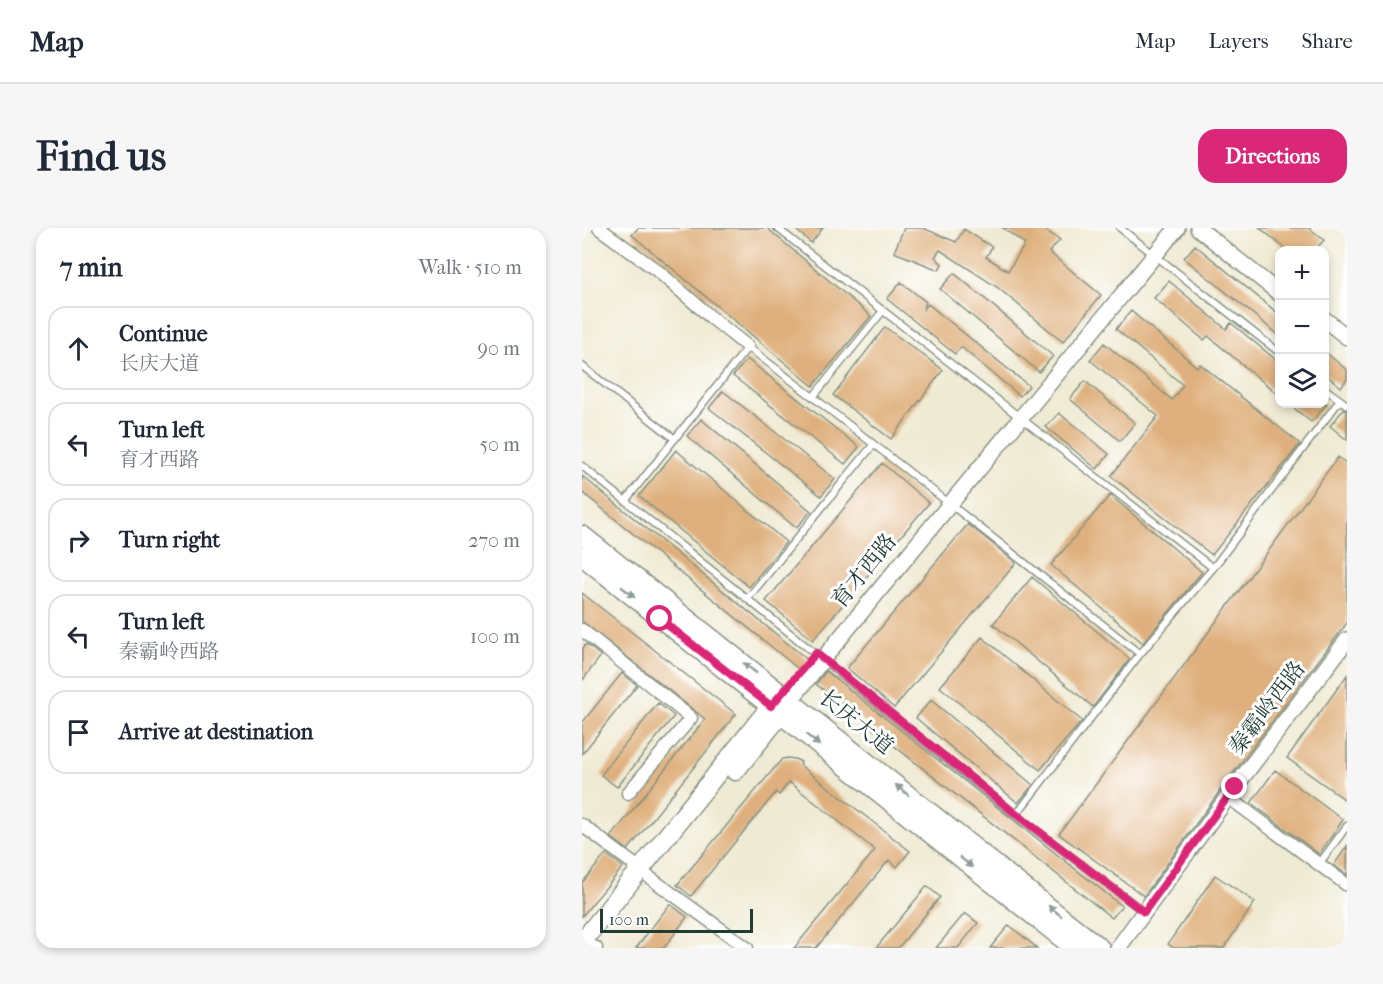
<!DOCTYPE html>
<meta charset="utf-8">
<style>
:root{--surface:#fff;--page:#f6f6f7;--text:#1f2937;--muted:#747a83;--line:#e0e1e3;--accent:#db2777}
body{margin:0;font-family:"IM FELL French Canon","Noto Serif SC",serif;background:var(--page);color:var(--text)}
.controls{position:absolute;right:18px;top:18px;display:grid;overflow:hidden;border-radius:12px;box-shadow:0 3px 9px #0003}
.controls button{width:54px;height:54px;display:grid;place-items:center;padding:0;border:0;border-bottom:2px solid var(--line);background:var(--surface);color:var(--text);font:30px sans-serif}
.scale{position:absolute;left:18px;bottom:15px;width:153px;box-sizing:border-box;padding-left:6px;border:3px solid #1f3d34;border-top:0;font-size:16px;line-height:21px;white-space:nowrap;color:#1f3d34;-webkit-text-stroke:4px #fff;paint-order:stroke}
.stop{position:absolute;width:18px;height:18px;margin:-14px;border:4px solid #db2777;border-radius:50%;background:#fff}
.stop.end{background:#db2777;border-color:#fff;box-shadow:0 2px 6px #0008}
.list{margin:0;padding:0;list-style:none}
h2{display:flex;justify-content:space-between;align-items:center;height:78px;margin:0;padding:0 24px;font-size:26px}
h2 small{font-size:20px;font-weight:400;color:var(--muted)}
.list li{display:grid;grid-template-columns:39px 1fr auto;gap:18px;align-items:center;box-sizing:border-box;height:84px;margin:0 12px 12px;padding:0 12px;border:2px solid var(--line);border-radius:18px}
.list b{display:block;font-size:22px;white-space:nowrap}
.list p{margin:0;font-size:20px;white-space:nowrap;color:var(--muted)}
.list em{font-size:20px;font-style:normal;color:var(--muted)}
.icon{flex:none;width:33px;height:33px;fill:none;stroke:currentColor;stroke-width:2;stroke-linecap:round;stroke-linejoin:round}
.map{position:relative;flex:none;width:765px;height:720px;overflow:hidden;border-radius:18px}
header{display:flex;align-items:center;gap:36px;box-sizing:border-box;height:84px;padding:0 30px;background:var(--surface);border-bottom:2px solid var(--line)}
header strong{font-size:28px}
nav{display:flex;gap:33px;margin-inline-start:auto;font-size:21px}
.intro{display:flex;align-items:center;justify-content:space-between;box-sizing:border-box;height:144px;padding:0 36px}
h1{margin:0;font-size:42px}
.button{padding:15px 27px;border-radius:18px;background:var(--accent);color:#fff;font-size:21px;font-weight:700}
main{display:flex;gap:36px;padding:0 36px}
aside{flex:1;background:var(--surface);border-radius:18px;box-shadow:0 3px 9px #0003}
.map>svg:first-child{display:block}
.building{fill:#dfb07d}
.lines{fill:none;stroke-linecap:round;stroke-linejoin:round}
.service-casing{stroke:#879484;stroke-width:9}
.minor-casing{stroke:#879484;stroke-width:15}
.tertiary-casing{stroke:#879484;stroke-width:18}
.secondary-casing{stroke:#879484;stroke-width:21}
.service{stroke:#fff;stroke-width:6}
.minor{stroke:#fff;stroke-width:12}
.tertiary{stroke:#fff;stroke-width:15}
.secondary{stroke:#fff;stroke-width:18}
.oneway{fill:#8f9e9a}
.route{stroke:#db2777;stroke-width:8}
.labels{text-anchor:middle;dominant-baseline:central;stroke-width:6;stroke-linejoin:round;paint-order:stroke}
.street-label{font-size:22px;fill:#1f3d34;stroke:#fff}
</style>
<header>
<strong>Map</strong>
<nav><a>Map</a><a>Layers</a><a>Share</a></nav>
</header>
<div class="intro"><h1>Find us</h1><a class="button">Directions</a></div>
<main>
<aside>
<h2>7 min<small>Walk · 510 m</small></h2>
<ul class="list">
<li><svg class="icon" aria-label="ahead" viewBox="0 0 24 24"><path d="M12 20V5M6 11l6-6 6 6"/></svg><div><b>Continue</b><p>长庆大道</p></div><em>90 m</em></li>
<li><svg class="icon" aria-label="left" viewBox="0 0 24 24"><path d="M17 20v-9H6M10 6l-5 5 5 5"/></svg><div><b>Turn left</b><p>育才西路</p></div><em>50 m</em></li>
<li><svg class="icon" aria-label="right" viewBox="0 0 24 24"><path d="M7 20v-9h11M14 6l5 5-5 5"/></svg><div><b>Turn right</b></div><em>270 m</em></li>
<li><svg class="icon" aria-label="left" viewBox="0 0 24 24"><path d="M17 20v-9H6M10 6l-5 5 5 5"/></svg><div><b>Turn left</b><p>秦霸岭西路</p></div><em>100 m</em></li>
<li><svg class="icon" aria-label="arrive" viewBox="0 0 24 24"><path d="M6 21V4h12l-3 4 3 4H6"/></svg><div><b>Arrive at destination</b></div></li>
</ul>
</aside>
<div class="map">
<svg width="765" height="720" viewBox="0 0 765 720">
<rect width="100%" height="100%" fill="#fff"/>
<filter id="ink" filterUnits="userSpaceOnUse"><feTurbulence type="fractalNoise" baseFrequency=".0167" numOctaves="2"/><feDisplacementMap in="SourceGraphic" scale="12" xChannelSelector="R" yChannelSelector="G"/><feConvolveMatrix kernelMatrix="1 2 1 2 8 2 1 2 1" color-interpolation-filters="sRGB"/></filter>
<filter id="wash" filterUnits="userSpaceOnUse"><feTurbulence type="fractalNoise" baseFrequency=".008" numOctaves="4" result="noise"/><feDisplacementMap in="SourceGraphic" scale="24" xChannelSelector="R" yChannelSelector="G"/><feGaussianBlur stdDeviation="1.35" result="paint"/><feColorMatrix in="noise" values="0 0 0 0 0 0 0 0 0 0 0 0 0 0 0 0 0 1.4 0 .05"/><feComposite in="paint" operator="in"/></filter>
<g filter="url(#wash)">
<rect width="100%" height="100%" fill="#efead3"/>
<g id="blocks">
<!-- building -->
<path class="building" d="M56,0H185L289,88L231,158L50,7Z
M212,0H241L229,15Z
M322,0H341L374,14L382,1L410,19L404,29L426,43L443,16L421,0H460L478,12L467,24L519,67L481,114L415,59L358,22L353,29L360,36L357,42L312,24Z
M678,0H727L742,12L733,22H705Z
M613,17L698,87V108L602,30Z
M372,45L471,128L457,144L358,61Z
M587,53L644,101L649,95L698,135V168L626,108L622,112L572,70Z
M319,54L344,74L341,82L346,76L447,158L438,168L379,119L373,126L305,71Z
M549,83L615,139L618,136L718,216L630,327L529,248L576,188L508,132L522,115L590,172L601,157L534,101Z
M303,99L361,142L309,211L251,167Z
M742,123L765,142V151L759,159L742,145Z
M165,131L277,219L263,236L151,148Z
M503,153L553,195L538,213L488,171Z
M141,163L253,251L239,268L127,180Z
M707,176H745L729,194Z
M762,181L765,182V212L748,198Z
M477,185L527,226L515,241L464,199Z
M119,191L229,283L214,300L105,208Z
M94,222L204,314L167,359L57,268Z
M756,229L765,236V395L645,553L562,668L477,606Z
M300,235L347,275L231,412L184,373Z
M0,248L227,433L219,443L0,264Z
M528,267L620,344L561,415L469,337Z
M386,296L434,335L312,480L265,440Z
M450,349L548,431L511,479L411,396Z
M0,365L154,486L46,622L29,609L123,491L0,393Z
M400,409L500,493L458,542L358,459Z
M4,416L19,428L0,453V421Z
M244,443L540,678L530,690L234,456Z
M40,445L55,457L0,526V495Z
M765,447V573L705,530Z
M349,472L451,557L436,575L334,490Z
M76,475L92,488L35,559L19,547Z
M206,530L213,531L219,534L218,537L328,623L315,639L307,632L234,720H212L293,622L207,554L197,567L194,564L109,668L95,657L200,531Z
M693,542L761,592L737,626L669,575Z
M765,618V647L752,637Z
M24,626L41,639L0,688V655Z
M633,647L673,674L642,720H592L586,716Z
M345,658L358,669L316,720H294Z
M88,676L105,689L82,720H54Z
M383,685L396,695L376,720H354Z
M427,697L455,720H408Z"/>
</g>
</g>
<g filter="url(#ink)">
<use href="#blocks" fill-opacity="0" stroke="#879484" stroke-width="1.5"/>
<g class="lines">
<!-- service casing -->
<g class="service-casing">
<path id="service" d="M195,0L631,340
M538,0L698,125
M0,138L93,211
M742,160L765,177
M231,169L300,84
M0,238L434,587L561,683
M44,272L166,119C298,220 428,323 558,426
M166,370L291,217
M434,587L558,426L631,340L758,172
M737,636L765,598"/>
</g>
<!-- minor casing -->
<g class="minor-casing">
<path id="minor" d="M17,0L77,44L131,91L166,119
M0,402L109,490L46,565
M646,569L765,657
M0,597L58,641
M67,649L165,720
M12,719L14,720"/>
</g>
<!-- tertiary casing -->
<g class="tertiary-casing">
<path id="tertiary" d="M616,0L698,66
M742,91L765,109
M202,481L249,421L595,0
M536,720L653,559L765,412"/>
</g>
<!-- secondary casing -->
<g class="secondary-casing">
<path id="secondary" d="M0,307L518,720
M0,328L492,720
M153,543L194,492
M0,714L189,478"/>
</g>
<!-- service -->
<use href="#service" class="service"/>
<!-- minor -->
<use href="#minor" class="minor"/>
<!-- tertiary -->
<use href="#tertiary" class="tertiary"/>
<!-- secondary -->
<use href="#secondary" class="secondary"/>
</g>
<!-- one-way arrows -->
<defs><path id="oneway-solid" d="M-6-.8H1V-3.2L6.5 0L1 3.2V.8H-6Z" transform="scale(1.5)"/></defs>
<g class="oneway">
<use href="#oneway-solid" transform="translate(46 364) rotate(39)"/>
<use href="#oneway-solid" transform="translate(168 440) rotate(-142)"/>
<use href="#oneway-solid" transform="translate(231 512) rotate(39)"/>
<use href="#oneway-solid" transform="translate(320 562) rotate(-141)"/>
<use href="#oneway-solid" transform="translate(384 634) rotate(39)"/>
<use href="#oneway-solid" transform="translate(473 683) rotate(-141)"/>
</g>
</g>
<g class="lines" filter="url(#ink)">
<!-- route -->
<path class="route" d="M78,391L189,478L234,425L434,586L562,684L653,559"/>
</g>
<g class="labels">
<!-- street labels -->
<g class="street-label">
<text transform="translate(282 343) rotate(-51)">育才西路</text>
<text transform="translate(685 480) rotate(-53)">秦霸岭西路</text>
<text transform="translate(274 494) rotate(39)">长庆大道</text>
</g>
</g>
</svg>
<div class="controls">
<button>+</button>
<button>−</button>
<button><svg class="icon" aria-label="layers" viewBox="0 0 24 24"><path d="M12 4l9 5-9 5-9-5zM3 14l9 5 9-5"/></svg></button>
</div>
<div class="scale">100 m</div>
<div class="stop" style="left:78px;top:391px"></div>
<div class="stop end" style="left:653px;top:559px"></div>
</div>
</main>
